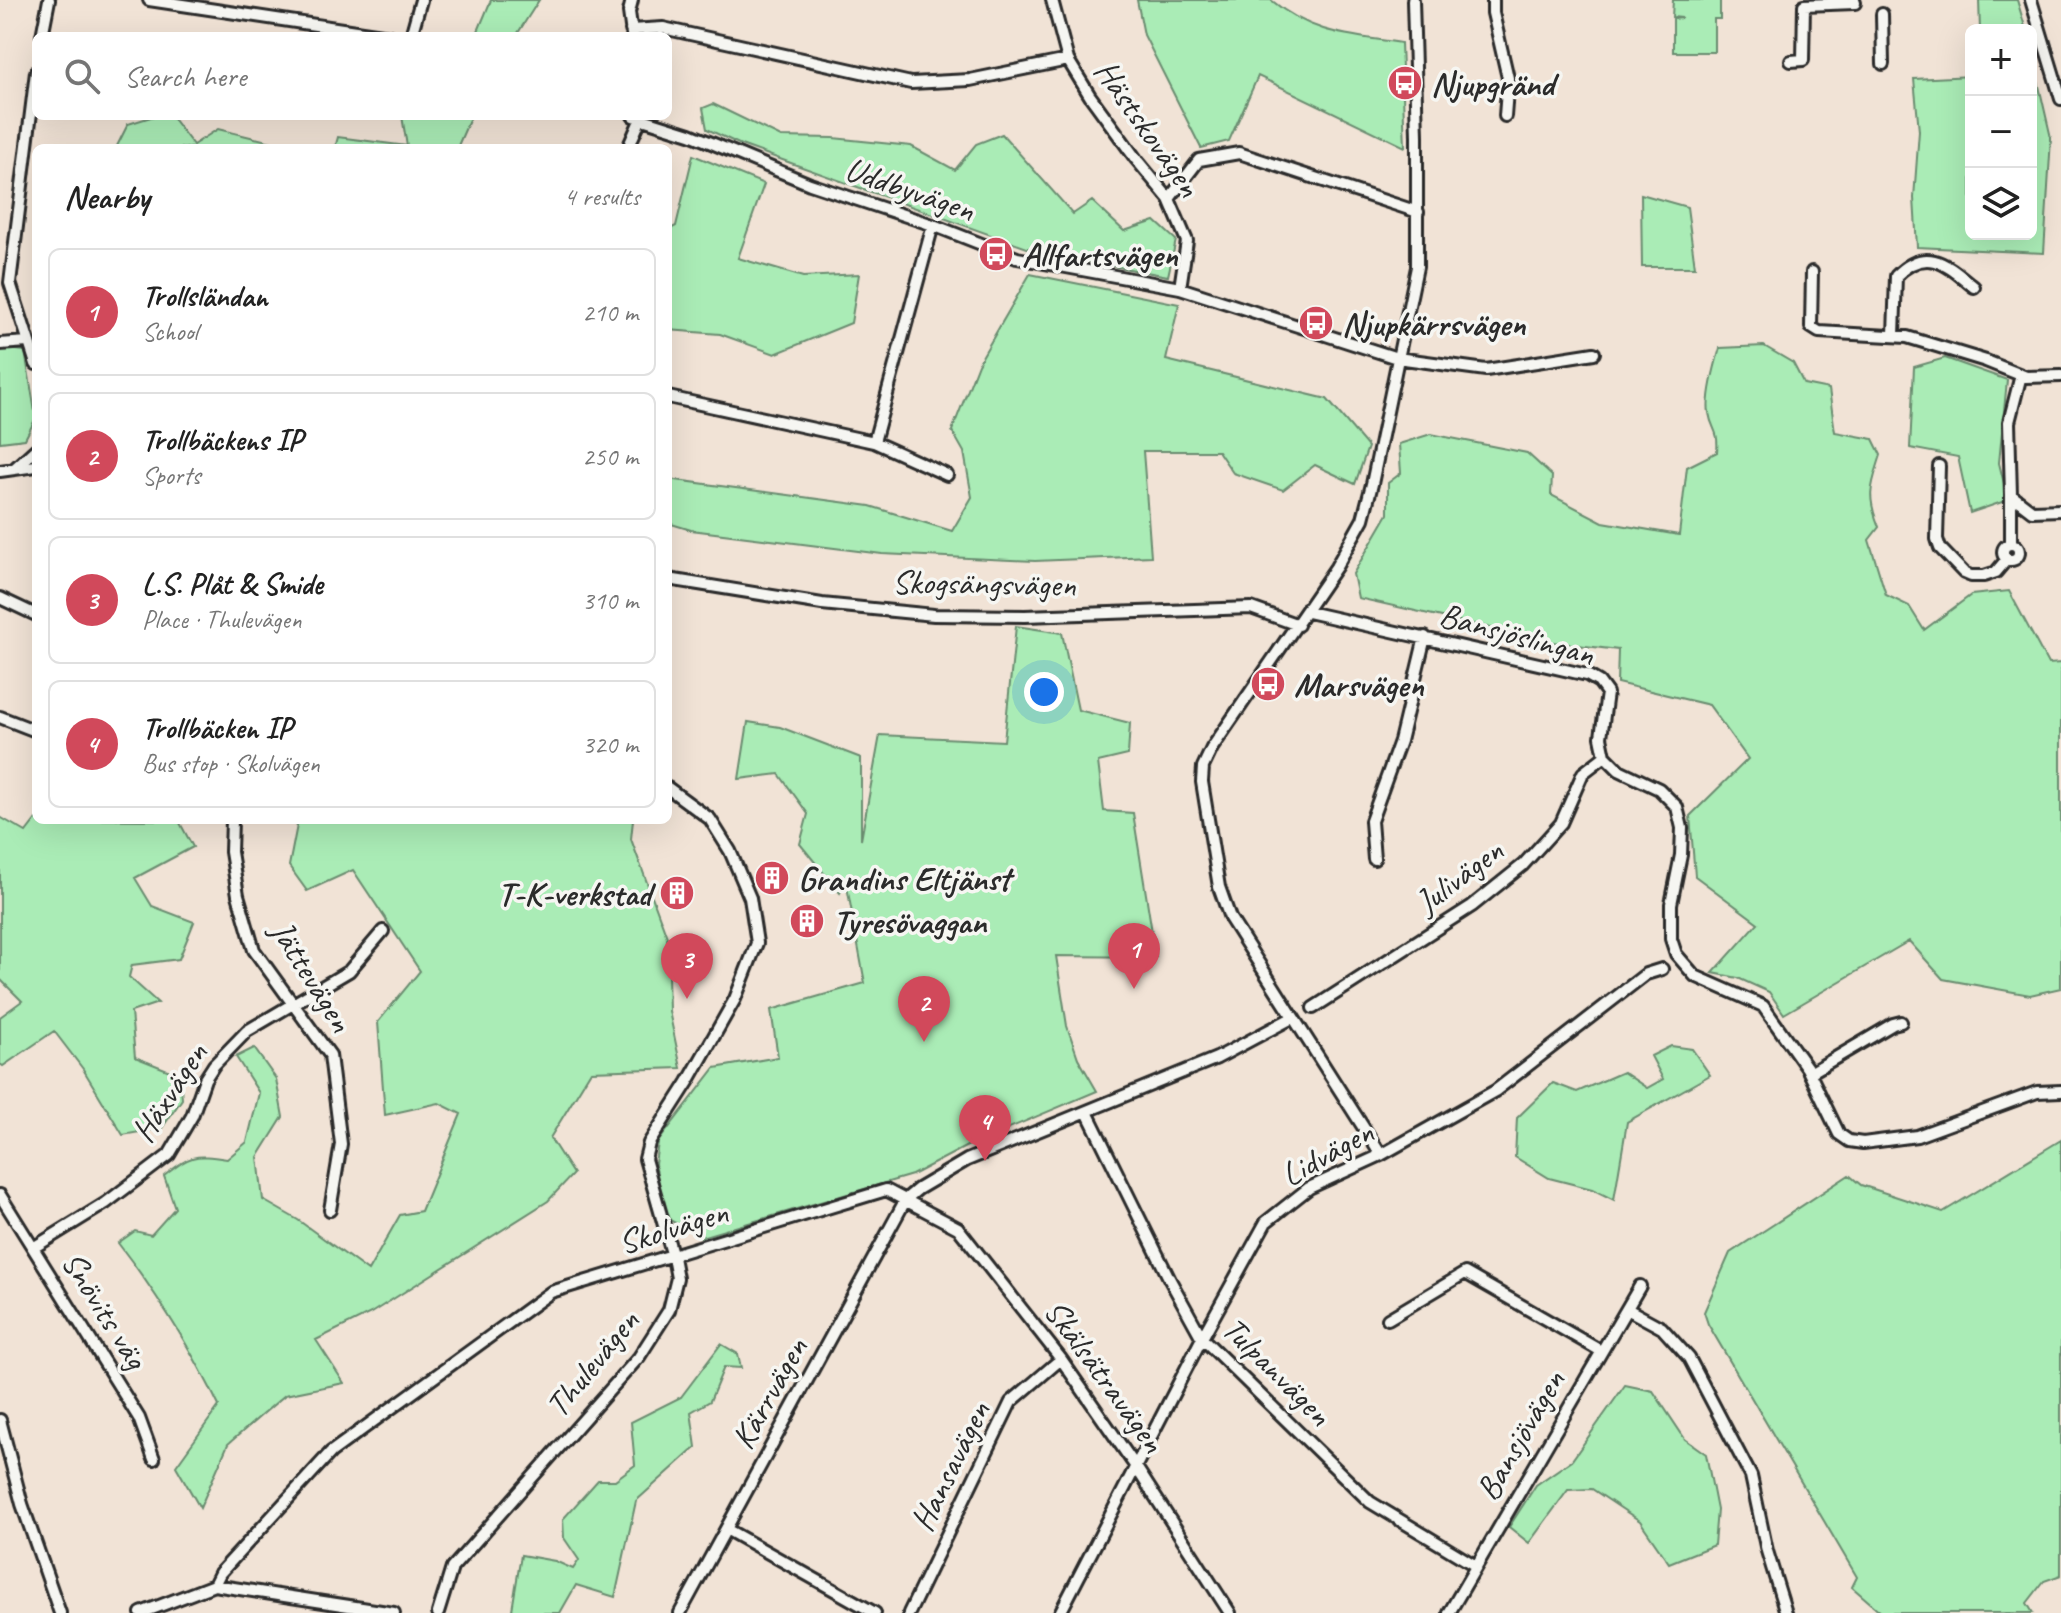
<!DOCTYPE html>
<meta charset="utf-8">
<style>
:root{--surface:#fff;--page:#f2f2f2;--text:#222;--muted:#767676;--line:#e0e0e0;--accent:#d1495b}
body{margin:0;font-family:Caveat,sans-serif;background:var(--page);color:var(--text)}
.controls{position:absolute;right:24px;top:24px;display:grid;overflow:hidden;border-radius:12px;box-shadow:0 8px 32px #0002}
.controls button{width:72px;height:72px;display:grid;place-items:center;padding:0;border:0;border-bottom:2px solid var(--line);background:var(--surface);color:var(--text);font:40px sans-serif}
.you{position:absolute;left:1044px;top:692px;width:28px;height:28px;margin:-20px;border:6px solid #fff;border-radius:50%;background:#1a73e8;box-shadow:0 0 0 12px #1a73e833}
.badge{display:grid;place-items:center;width:52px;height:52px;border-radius:50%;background:var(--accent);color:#fff;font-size:26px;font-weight:700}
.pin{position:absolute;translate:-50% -66px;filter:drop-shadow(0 2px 4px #0008)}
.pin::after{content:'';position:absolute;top:42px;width:28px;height:24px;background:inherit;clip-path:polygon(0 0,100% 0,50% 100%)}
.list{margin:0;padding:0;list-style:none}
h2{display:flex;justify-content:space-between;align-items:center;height:104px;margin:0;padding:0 32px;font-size:34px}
h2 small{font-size:26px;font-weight:400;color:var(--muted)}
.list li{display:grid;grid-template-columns:52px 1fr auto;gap:24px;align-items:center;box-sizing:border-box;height:128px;margin:0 16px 16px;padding:0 16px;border:2px solid var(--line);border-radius:12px}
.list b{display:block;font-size:30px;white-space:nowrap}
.list p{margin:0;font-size:26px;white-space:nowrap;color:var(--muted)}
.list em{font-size:26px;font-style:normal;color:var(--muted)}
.icon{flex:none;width:44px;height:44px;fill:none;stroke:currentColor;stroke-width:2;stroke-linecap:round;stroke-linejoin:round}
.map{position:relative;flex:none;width:2061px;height:1613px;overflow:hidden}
.search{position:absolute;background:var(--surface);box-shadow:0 8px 32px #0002;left:32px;top:32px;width:640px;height:88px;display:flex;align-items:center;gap:20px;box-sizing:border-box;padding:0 28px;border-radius:12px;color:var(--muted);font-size:30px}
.panel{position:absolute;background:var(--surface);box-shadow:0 8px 32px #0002;left:32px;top:144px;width:640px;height:680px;border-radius:12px}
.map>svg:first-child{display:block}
.green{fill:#aaecb6;stroke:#6a8c70;stroke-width:2}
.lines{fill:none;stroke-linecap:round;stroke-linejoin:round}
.minor-casing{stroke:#2b2b2b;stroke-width:16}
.minor{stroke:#f6f6f2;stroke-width:10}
.labels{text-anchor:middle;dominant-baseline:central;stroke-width:7;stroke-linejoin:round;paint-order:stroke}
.poi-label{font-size:34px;font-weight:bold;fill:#2b2b2b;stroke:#f6f6f2;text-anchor:start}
.street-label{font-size:34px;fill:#2b2b2b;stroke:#f6f6f2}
</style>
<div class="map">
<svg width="2061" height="1613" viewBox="0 0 2061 1613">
<rect width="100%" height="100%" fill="#f1e3d6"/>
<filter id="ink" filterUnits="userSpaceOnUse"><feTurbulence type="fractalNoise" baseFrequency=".0125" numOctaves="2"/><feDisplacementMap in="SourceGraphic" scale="16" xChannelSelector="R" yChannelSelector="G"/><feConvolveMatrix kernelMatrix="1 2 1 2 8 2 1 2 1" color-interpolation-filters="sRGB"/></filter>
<g filter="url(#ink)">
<!-- green -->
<path class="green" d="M491,0H539L516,36H476Z
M1137,0H1271C1313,35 1350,35 1401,43L1405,147L1258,76L1229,141L1201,148L1144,35Z
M1673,0H1720V19H1714V52H1673V19L1682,18L1672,17Z
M1979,0H2017L2026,30H1980Z
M2031,51L2051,138L2044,253L1917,247L1914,198L1919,131L1914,79L1971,76V234H2031Z
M713,104L781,137L833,138L911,146L955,170L976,144L1002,134L1073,214L1092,201L1124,231L1155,221L1176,240L1168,276L1041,253L741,145L707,129L703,108Z
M154,116H171L193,145L218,129L296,148H116L128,124Z
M402,116H471L457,148H335L338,137L407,146Z
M693,155L764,184L738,258L803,277L859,274L851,323L775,354L720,334L668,330V230L676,226Z
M1641,194L1687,207L1695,267H1642Z
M1030,274L1179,304L1166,360L1327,399L1368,447L1355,484L1315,465L1283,490L1233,473L1218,451H1143L1151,556L1035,561L882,554L691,530L668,523V479L870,506L952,531L972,497L964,452L952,431L978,364Z
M1764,346L1793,363L1804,384L1829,389L1835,432L1873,439L1881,455C1871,487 1866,495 1879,527L1869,540L1886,595L1909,606L1924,630L1971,595L2009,591L2048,664L2061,663V988L2030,995L1943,979L1909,941L1784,1014L1769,992L1738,978L1713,973L1758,923L1695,876L1690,816L1748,759L1709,705L1617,683L1618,650L1552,642L1358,598L1353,574L1388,514V483L1401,473L1399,444L1431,434L1527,453L1552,476L1551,495L1603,522L1679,535L1687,467L1717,452C1719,429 1712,431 1709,413C1706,396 1715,365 1720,348Z
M0,348L25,351L36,418L25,439L0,442Z
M1945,358L2007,380L1999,463L2008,500L1970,513L1958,457L1910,448L1914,367Z
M1016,626L1062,633L1078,710L1130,723L1128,755L1098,762L1104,811L1133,813L1156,957L1056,956L1067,1026L1078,1058L1097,1091L969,1145L912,1175L701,1237L666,1218L655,1164L658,1142L715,1068L778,1057L771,1010L865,983L846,881L840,893L800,844L808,814L779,774L739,779L748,722L780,727L861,758V840L880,735L1004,741Z
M0,817L26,832L36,819L175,820L179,821L193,847L135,878L152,906L194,922L179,959L132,965L129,977L158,1003L131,1012L135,1057L180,1075L182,1099L162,1128L123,1135L83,1069L54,1031L3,1066L0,1064V1017L22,1001L0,979Z
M298,820H565L583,825L585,820H633L631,839L667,937L669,1011L681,1068L591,1071L550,1138L573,1174L548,1201L371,1313L316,1340L344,1383L285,1395L228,1444L200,1508L176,1466L219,1406C191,1348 157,1294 118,1243L135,1231L151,1235L175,1208L164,1176C191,1155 193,1154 227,1159L247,1142L259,1093L236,1057L254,1048L276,1079L283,1117L258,1157L263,1200L298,1220L368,1271L400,1215L421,1211L461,1114L439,1103L385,1115L378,1022L420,971L353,870L307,891L289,866Z
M1671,1046L1692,1049L1710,1075L1627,1122L1614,1200L1592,1189L1549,1178L1515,1157L1517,1118L1553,1083L1577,1092L1623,1072L1647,1088L1663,1079L1651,1056Z
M2061,1140V1575L2044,1581L2027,1603L2033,1613H1882L1852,1587L1857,1577L1708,1324L1704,1312L1730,1253L1849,1175L1861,1185L1943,1212Z
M721,1344L738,1354L741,1368L724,1367L710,1401L691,1412L696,1447L636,1501L615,1597L576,1585L560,1613H518L512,1610L521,1555L555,1561L573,1569L579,1560L564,1538L563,1519L598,1480H615L635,1465L631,1422L681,1397Z
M1625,1385L1653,1391L1685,1439L1706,1454L1717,1510L1714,1545L1669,1563L1640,1521L1592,1489L1568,1490L1529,1543L1509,1527L1536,1485L1572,1460Z"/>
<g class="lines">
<!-- minor casing -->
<g class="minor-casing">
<path id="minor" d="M149,0L389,36
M1052,0L1068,60L1090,96L1136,159L1169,199L1187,241L1180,288
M1493,0V13L1508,78L1505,116
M2031,0L2061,99
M1882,14L1883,64
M631,30L663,28L911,83L970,80L1068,60
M632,34L629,12L632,0
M42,36L49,0
M411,36L421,0
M1791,61L1803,60L1804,5L1855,3L1854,0
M36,72L10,283L36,364
M633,116L690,134L810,184L933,225L1017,258L1180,288L1397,358L1486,370L1594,353
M628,148L642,116
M1169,199L1199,160L1239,153L1418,212
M1812,272L1811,327L1819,332L1907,337L1986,361L2026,377L2061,376
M1894,335L1896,276C1927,244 1948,266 1974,287
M0,344L28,342
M2021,375L2009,422L2011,495L2032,511L2061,510
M668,397L874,442L947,475
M874,442L933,225
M1939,466L1937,539L1940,548L1964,573L1971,576H1984L1996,572L2007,559
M14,469L36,449
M0,471L36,466
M2011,495V543
M2003 552a8 8 0 1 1 16 0a8 8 0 1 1-16 0Z
M668,579L822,604L934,615L1025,616L1251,608L1298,625
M0,598L36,615
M1308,612L1587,675L1599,682L1607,693L1601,737L1605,756L1619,770L1659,789L1677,807L1682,828L1681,855L1671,904V939L1676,954L1695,976L1763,1006L1807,1068L1839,1134L1849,1141L1863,1143L1917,1136L2037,1092L2061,1091
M0,717L36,731
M232,820L231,852L238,895L254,950L330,1055L341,1144L330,1210
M1374,859L1371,821L1400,741L1425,637
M1313,1008L1472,906L1523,865L1561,823L1583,773L1605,756
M1810,1073L1893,1024L1901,1022
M1087,1112L1170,1280L1202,1338L1370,1502L1476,1566
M1381,1155L1230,918L1219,887L1202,782L1203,767L1212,748L1336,567L1363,519L1372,484L1417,267V136L1413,0
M0,1195L139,1418L154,1459
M33,1248L106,1203L169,1155L192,1116L205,1079L214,1065L247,1031L349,971L383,931
M1627,1309L1662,1328L1689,1358L1751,1476L1767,1551L1786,1613
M1388,1319L1465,1273L1601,1351
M0,1420L22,1504L60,1613
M726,1529L875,1613
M214,1585L394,1613
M141,1613L214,1585L220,1573L331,1452L551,1292L886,1190L958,1228L1061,1359L1136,1467L1230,1613
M438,1613L452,1568L639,1357L669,1310L677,1278L673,1257L645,1159L649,1143L688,1082L735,999L757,943L750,898L730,851L710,819L668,788
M680,1613L906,1199L918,1189L967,1160L1217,1058L1292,1018
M909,1613L1011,1402L1061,1359
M1060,1613L1202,1338L1266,1222L1309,1188L1381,1155L1495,1091L1646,974L1662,969
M1449,1613L1640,1286"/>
</g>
<!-- minor -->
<use href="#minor" class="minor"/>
</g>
</g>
<!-- icons -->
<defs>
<g id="bus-disc" transform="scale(1.8)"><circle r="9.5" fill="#d1495b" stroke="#f6f6f2"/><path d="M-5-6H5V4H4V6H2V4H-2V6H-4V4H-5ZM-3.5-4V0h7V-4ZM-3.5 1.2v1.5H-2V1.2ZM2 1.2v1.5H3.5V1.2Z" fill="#fff"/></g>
<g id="building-disc" transform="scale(1.8)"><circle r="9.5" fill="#d1495b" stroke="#f6f6f2"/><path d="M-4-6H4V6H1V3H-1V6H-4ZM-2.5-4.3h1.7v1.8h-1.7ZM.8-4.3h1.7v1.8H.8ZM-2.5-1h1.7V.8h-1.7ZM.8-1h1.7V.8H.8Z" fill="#fff"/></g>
</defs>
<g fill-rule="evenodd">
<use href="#bus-disc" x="1405" y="83"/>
<use href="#bus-disc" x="996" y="254"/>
<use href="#bus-disc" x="1316" y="323"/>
<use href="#bus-disc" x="1268" y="684"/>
<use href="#building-disc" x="772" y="878"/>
<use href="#building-disc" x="677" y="893"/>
<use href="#building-disc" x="807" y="921"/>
</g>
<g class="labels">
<!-- poi labels -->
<g class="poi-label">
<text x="1431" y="83">Njupgränd</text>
<text x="1022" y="254">Allfartsvägen</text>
<text x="1342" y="323">Njupkärrsvägen</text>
<text x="1294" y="684">Marsvägen</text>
<text x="798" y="878">Grandins Eltjänst</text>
<text x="651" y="893" text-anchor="end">T-K-verkstad</text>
<text x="833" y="921">Tyresövaggan</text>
</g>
<!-- street labels -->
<g class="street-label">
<text transform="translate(1148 128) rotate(55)">Hästskovägen</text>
<text transform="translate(910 189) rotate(19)">Uddbyvägen</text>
<text transform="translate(984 583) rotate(1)">Skogsängsvägen</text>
<text transform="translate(1517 634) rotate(15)">Bansjöslingan</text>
<text transform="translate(1459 876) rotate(-37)">Julivägen</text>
<text transform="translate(312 976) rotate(58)">Jättevägen</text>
<text transform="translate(169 1092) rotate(-57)">Häxvägen</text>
<text transform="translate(1327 1153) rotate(-29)">Lidvägen</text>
<text transform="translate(673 1227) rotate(-17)">Skolvägen</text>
<text transform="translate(105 1310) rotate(58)">Snövits väg</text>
<text transform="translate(592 1363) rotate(-51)">Thulevägen</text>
<text transform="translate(1277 1371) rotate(45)">Tulpanvägen</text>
<text transform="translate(1105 1376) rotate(54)">Skälsätravägen</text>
<text transform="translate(769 1393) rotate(-61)">Kärrvägen</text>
<text transform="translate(1520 1435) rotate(-60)">Bansjövägen</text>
<text transform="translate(950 1466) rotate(-64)">Hansavägen</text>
</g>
</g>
</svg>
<div class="controls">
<button>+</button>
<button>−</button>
<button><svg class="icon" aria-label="layers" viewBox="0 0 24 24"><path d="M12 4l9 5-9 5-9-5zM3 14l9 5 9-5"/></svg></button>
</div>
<div class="you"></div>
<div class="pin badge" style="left:1134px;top:989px">1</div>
<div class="pin badge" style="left:924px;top:1042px">2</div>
<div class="pin badge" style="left:687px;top:999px">3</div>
<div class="pin badge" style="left:985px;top:1161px">4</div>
<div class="search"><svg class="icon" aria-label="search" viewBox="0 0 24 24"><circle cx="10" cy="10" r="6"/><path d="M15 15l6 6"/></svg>Search here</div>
<section class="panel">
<h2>Nearby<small>4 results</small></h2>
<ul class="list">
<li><span class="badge">1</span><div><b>Trollsländan</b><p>School</p></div><em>210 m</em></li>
<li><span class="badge">2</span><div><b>Trollbäckens IP</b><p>Sports</p></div><em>250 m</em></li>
<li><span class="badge">3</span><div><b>L.S. Plåt &amp; Smide</b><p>Place · Thulevägen</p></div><em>310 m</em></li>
<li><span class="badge">4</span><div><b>Trollbäcken IP</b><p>Bus stop · Skolvägen</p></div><em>320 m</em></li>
</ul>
</section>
</div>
